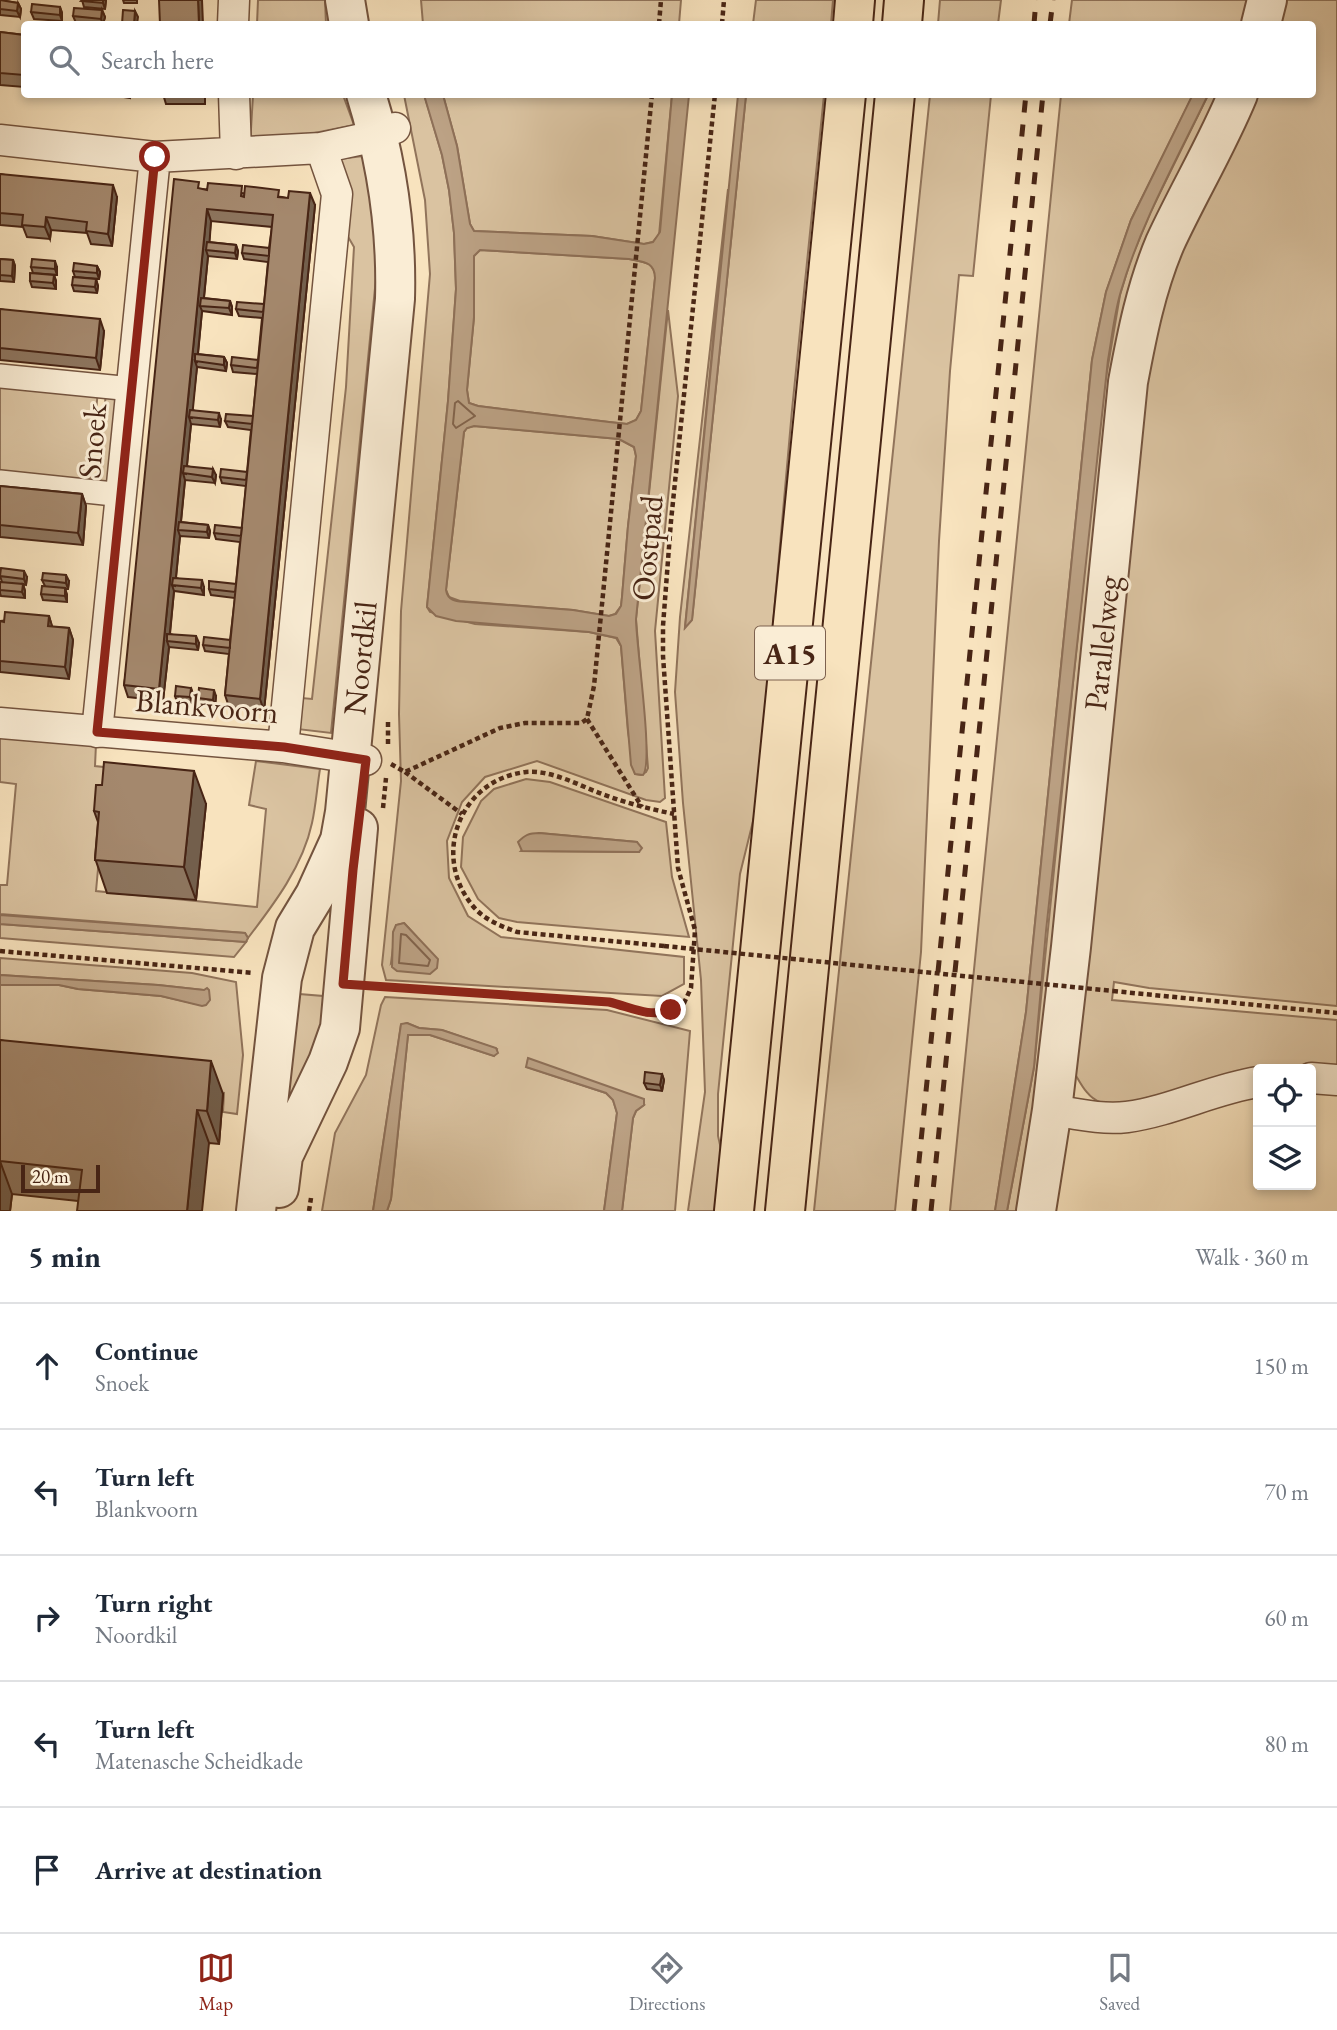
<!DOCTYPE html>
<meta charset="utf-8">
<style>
:root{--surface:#fff;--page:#f2f2f3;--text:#1f2937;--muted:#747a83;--line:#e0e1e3;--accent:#8f2418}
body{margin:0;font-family:"EB Garamond",serif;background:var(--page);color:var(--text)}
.controls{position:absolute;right:21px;bottom:21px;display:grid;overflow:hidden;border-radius:7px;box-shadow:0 4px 10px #0003}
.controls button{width:63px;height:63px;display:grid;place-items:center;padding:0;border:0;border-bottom:2px solid var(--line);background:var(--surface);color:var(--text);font:35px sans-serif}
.scale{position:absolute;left:21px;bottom:18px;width:79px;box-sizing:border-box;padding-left:7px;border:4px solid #482515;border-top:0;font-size:19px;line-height:24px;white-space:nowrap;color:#482515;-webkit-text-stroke:5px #faedd5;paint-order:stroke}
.stop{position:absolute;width:21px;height:21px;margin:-16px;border:5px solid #8f2418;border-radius:50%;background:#fff}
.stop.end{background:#8f2418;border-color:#fff;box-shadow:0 2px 7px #0008}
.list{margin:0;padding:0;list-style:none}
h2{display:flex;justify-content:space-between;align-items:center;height:91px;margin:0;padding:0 28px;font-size:30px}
h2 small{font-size:23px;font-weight:400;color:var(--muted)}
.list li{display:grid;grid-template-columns:46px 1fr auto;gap:21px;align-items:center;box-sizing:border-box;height:126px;padding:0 28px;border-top:2px solid var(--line)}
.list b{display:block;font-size:26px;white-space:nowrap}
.list p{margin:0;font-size:23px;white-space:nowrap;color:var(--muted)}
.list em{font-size:23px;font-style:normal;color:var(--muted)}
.icon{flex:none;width:38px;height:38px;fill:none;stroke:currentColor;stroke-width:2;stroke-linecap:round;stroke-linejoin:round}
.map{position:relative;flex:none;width:1337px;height:1211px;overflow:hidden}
.search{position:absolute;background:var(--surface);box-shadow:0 4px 10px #0003;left:21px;right:21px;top:21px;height:77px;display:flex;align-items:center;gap:18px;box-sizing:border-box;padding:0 24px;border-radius:7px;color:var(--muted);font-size:26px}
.sheet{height:721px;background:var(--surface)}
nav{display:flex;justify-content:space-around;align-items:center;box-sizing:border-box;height:98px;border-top:2px solid var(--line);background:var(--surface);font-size:19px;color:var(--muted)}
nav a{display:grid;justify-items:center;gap:4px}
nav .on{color:var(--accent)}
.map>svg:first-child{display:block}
.green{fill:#dac3a1;stroke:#91745b;stroke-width:2;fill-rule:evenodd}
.water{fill:#bca285;stroke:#8e7058;stroke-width:2;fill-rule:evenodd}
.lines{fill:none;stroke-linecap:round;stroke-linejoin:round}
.shore{stroke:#82644d;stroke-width:2}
.pedestrian-casing{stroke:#74543f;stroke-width:26}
.minor-casing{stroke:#74543f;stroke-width:33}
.tertiary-casing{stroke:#74543f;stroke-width:42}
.motorway-casing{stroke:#482515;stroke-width:42}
.path{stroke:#482515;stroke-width:4.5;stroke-dasharray:5 3.5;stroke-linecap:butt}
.pedestrian{stroke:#faedd5;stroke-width:23}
.minor{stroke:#faedd5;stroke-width:30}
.tertiary{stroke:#faedd5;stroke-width:38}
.motorway{stroke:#f8e3be;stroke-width:38}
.rail{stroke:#482515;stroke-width:5;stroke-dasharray:12 12;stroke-linecap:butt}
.path-bridge{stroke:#482515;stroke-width:4.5;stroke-dasharray:5 3.5;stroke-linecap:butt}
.wall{fill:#8d755e;stroke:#482515;stroke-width:2}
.shaded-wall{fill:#735f4c;stroke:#482515;stroke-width:2}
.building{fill:#a4886d;stroke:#482515;stroke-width:2}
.route{stroke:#8f2418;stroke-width:9}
.labels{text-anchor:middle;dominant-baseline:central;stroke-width:6;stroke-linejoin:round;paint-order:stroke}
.shield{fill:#faedd5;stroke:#7d614f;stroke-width:2}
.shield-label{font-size:30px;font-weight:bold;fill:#482515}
.street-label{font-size:32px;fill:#482515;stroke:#faedd5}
</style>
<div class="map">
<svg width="1337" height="1211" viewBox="0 0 1337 1211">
<rect width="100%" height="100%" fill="#f8e3be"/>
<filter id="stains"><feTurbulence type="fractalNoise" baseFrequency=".00286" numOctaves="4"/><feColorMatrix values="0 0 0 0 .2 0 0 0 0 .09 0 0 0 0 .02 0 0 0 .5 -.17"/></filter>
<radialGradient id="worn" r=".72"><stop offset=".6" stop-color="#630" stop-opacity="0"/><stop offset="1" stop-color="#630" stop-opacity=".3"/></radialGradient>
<!-- green -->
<path class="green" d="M258,0H325L326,24H257Z
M421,0H681L679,24H423Z
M756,0H833L831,24H753Z
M940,0H1001L998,24H938Z
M1072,0H1258L1251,24H1069Z
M1282,0H1337V1006L1149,988L1114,982L1112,1000L1337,1020V1068L1283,1066L1264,1069C1229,1079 1130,1114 1100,1102C1088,1098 1081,1084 1075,1074L1129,485L1159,297L1249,95L1312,94V24H1276Z
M424,94L442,155L449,190L454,233L456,289L448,401L427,607L430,612L475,624L589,632L616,638L621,646L628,732L635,774L641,775L646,772L648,768L636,619L668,310L678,396L655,631L665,798L660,802L646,800L537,761L485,777L462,802L447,841L449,878L468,916L501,937L684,957V984L662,996L386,980L382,965L401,781L399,714L401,611L430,274L425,200L404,95ZM404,923L416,936L391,963L396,925Z
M253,95H343L354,125L250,146Z
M443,95H672L659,235L653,242L644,244L592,236L474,231L470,224L457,146Z
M746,95H824L792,410L757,805L740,874L718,1094V1136L723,1158L717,1211H688L705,1092L701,980L683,803L675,692L680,617L728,189L685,627L692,619Z
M930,95H991L973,276L959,275L950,371L939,541L921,952L895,1211H814Z
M1061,95H1193L1131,220L1106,292L1092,360L1026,1012L995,1211H950Z
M1208,95H1225L1161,222L1024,1211H1007L1034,1067L1101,407L1120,295L1131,259L1150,213Z
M363,156C372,196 377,237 376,278L331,733L297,729L302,698L312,699L346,387L354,247L347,235L339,159Z
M480,250L629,259C642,262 655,261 655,278L641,411L636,420L627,424L609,422L478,406L469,403L467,390L474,317V256Z
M0,380L98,390L89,486L0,477Z
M106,391L120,392L114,485L98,487Z
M474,426L619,439L634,447L636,456L628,526L622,597L621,606L615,614L609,616L573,610L460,601L449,597L446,590L464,432L467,428Z
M0,735L96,744L95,766L159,773L105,793L96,891L257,907L266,809L249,805L256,761L320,769C317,787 316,805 312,823C303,866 274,904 248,938L245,933L0,914V885H7L16,784L0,782Z
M526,779L550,782L666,822L672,877L689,937L517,922L499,918L478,899L461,867L463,837L481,801L494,789ZM539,833L637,842L639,852L521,851Z
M0,924L246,942L234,957L0,938Z
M0,958L192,973L236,982L243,1055L237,1114L223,1112L224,1093L0,1070V985H59L78,989L161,996L197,1004L204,990L158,985L0,975Z
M287,993L335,997L285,1130Z
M385,997L607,1010L690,1031L675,1211H622L633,1118L636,1111L644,1105L528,1059L527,1067L606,1093L613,1100L617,1113L604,1211H387L391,1199L408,1035H430L494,1056L497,1049L442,1030L419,1028L407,1023L401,1025L373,1211H322L335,1133L366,1075L381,1005Z"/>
<!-- water -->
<path class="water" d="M1193,94L1208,95C1177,159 1141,223 1121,291C1114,314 1112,338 1108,360L1046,931L1034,1067L1007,1211H995L1026,1012L1092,360L1106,292L1131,220Z
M424,95H443L457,146L470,224L474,231L592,236L644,244L653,242L660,232L672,95H689L636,619C636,645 654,763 643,775L635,774L631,765L621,646L617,638L589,632L456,621L436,616L427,607L448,401L456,289L454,233L449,190L442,155ZM480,250L629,259C642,262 655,261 655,278L641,411L636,420L627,424L609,422L478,406L469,403L467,390L474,317V256ZM474,426L619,439L634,447L636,456L628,526L622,597L621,606L616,614L609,616L573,610L467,602C458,601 448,602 446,590L464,432L467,428Z
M738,95H746L692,620L685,628Z
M539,833L637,842L642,848L639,852L522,851L518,842C525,835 529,833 539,833Z
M0,915L245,933L248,938L246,942L0,924Z
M404,923L438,959L437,968L430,974L397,971L392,967L393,932L396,925Z
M0,975L158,985L204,990L207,988L209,990L210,1000L206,1005L202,1006L161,996L78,989L59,985H0Z
M407,1023L419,1028L442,1030L496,1048L498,1053L494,1056L430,1035H408L391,1199L387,1211H373L401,1024Z
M528,1058L644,1099V1105L636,1111L633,1118L622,1211H604L617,1113L613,1100L606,1093L526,1067Z"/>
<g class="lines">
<!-- shore -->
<path class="shore" d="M458,401L475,416L456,428L453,424L455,403Z
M401,934L406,935L430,960L428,966L399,963Z"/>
<!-- pedestrian casing -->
<g class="pedestrian-casing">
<path id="pedestrian" d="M0,376L132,389
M0,482L123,495"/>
</g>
<!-- minor casing -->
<g class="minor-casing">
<path id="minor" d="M233,24L234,0
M234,94L236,154
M0,140L155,157L321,148L367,138L395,128
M0,723L283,747L366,760
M97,732L155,157
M283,747L337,194L321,148
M1311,1078L1337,1080
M1052,1110C1077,1114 1102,1120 1127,1117C1172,1111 1213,1089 1258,1082"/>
</g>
<!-- tertiary casing -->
<g class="tertiary-casing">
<path id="tertiary" d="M345,0L349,24
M1261,24L1267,0
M279,1188L283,1156L328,1062L340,1028L358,828
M256,1211L282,978L295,928L315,895L340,840L345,812L395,299C397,229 387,162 366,94
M1036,1211L1052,1110L1071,947L1128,382C1137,334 1146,288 1165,243C1188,193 1217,145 1238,94"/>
</g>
<!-- motorway casing -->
<g class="motorway-casing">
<path id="motorway" d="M853,24L855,0
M902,24L904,0
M734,1211L846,94
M785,1211L895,94"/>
</g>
<!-- path -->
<path class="path" d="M659,24L661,0
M722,24L724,0
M587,719L642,807
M388,722V745
M391,764L405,772L500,728L525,723H581L587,719L594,686L652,94
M405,772L462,814
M383,808L386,778
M664,946L517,932C500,926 483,919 472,905C431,854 461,779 526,772C552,770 578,785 602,794C626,803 650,809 674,814
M0,951L254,973
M374,986L609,1002L646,1014L658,1015L684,1003L691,988L695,930L678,868L663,656V626L671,521L715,94
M1113,991L1337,1013
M309,1211L311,1198"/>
<!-- pedestrian -->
<use href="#pedestrian" class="pedestrian"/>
<!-- minor -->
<use href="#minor" class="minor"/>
<!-- tertiary -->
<use href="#tertiary" class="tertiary"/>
<!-- motorway -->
<use href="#motorway" class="motorway"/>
<!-- rail -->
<path class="rail" d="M1034,24L1036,0
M1050,24L1053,0
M914,1211L1026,94
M931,1211L1043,94"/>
<!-- path-bridge -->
<path class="path-bridge" d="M664,946L1113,991"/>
</g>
<!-- wall -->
<path class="wall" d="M0,0L18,3L21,9L20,17L0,15Z
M82,0H106L105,9L84,7Z
M123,0H137V3H124Z
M60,7L62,13V21L34,19L31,12Z
M102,10L105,17L103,24L76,23L73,16Z
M0,32L24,35V87L0,85Z
M117,94H130V98L117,96Z
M163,94H205V104H166Z
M0,174L117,197L112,246L91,244L87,233L51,230L50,239L27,237L23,227L0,225Z
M201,189L282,197L315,205L264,711L229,707L225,695L229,654L205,651L203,645L230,640L235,598L211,595L209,589L236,584L240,542L216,539L214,533L242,528L246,486L222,483L220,477L247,472L251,430L228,427L225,421L253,416L257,374L233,372L231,365L258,360L262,318L239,316L236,309L264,304L268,262L244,259L242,253L269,248L272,227L211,221L209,242L236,245L238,251L237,259L208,256L204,298L230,301L232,307V315L202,311L198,354L224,357L227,363L226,371L197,367L192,410L221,419L220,427L191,424L187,466L216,475L215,483L185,480L181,522L208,525L210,531L209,538L180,536L176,578L204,587V595L174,591L170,634L199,643L198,650L169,647L163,701L128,697L124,685Z
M0,259L13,260L15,266L14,282L0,281Z
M97,266L100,272L99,279L75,277L73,271Z
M31,267H57V275L33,273Z
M54,275L56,281V289L32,287L30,281Z
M96,279L98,286L97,293L74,291L72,285Z
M0,309L104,331L100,370L0,360Z
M0,486L82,494L86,506L83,545L0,537Z
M0,576L27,577L26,585L23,584L25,591V598L1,596L0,593V582H2Z
M42,580L69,581L68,589H65L67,595V602L43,600L41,594L45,586Z
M49,616L52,627L69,628L73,640L69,679L0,672V621Z
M191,688L193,694L192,703L177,702L175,696Z
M216,696L215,706L200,704L198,698Z
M206,804L196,900L107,893L95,858L98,822L94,811Z
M0,1040L223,1094L219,1144L209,1143L78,1201L12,1194L10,1211H0Z
M662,1074L664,1080L662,1091L647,1089L644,1083Z"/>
<!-- shaded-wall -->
<path class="shaded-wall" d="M103,0H106L105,9L103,3Z
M198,0H202L203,24H199Z
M18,3L21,9L20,17L17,11Z
M60,7L62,13V21L60,15Z
M102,10L105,17L103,24L101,19Z
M135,11L138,17L137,24H134Z
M113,185L117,197L112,246L108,234Z
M310,193L315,205L264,711L260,699Z
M207,209L211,221L209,250H206L208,256L203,306H200L202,311L197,362L195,361L197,367L192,418L189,417L191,424L186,474L183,473L185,480L180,530H178L180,536L175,586L172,585L174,591L169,641H167L169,647L163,701L159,689Z
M46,217L51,230L50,239L45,227Z
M236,245L238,251L237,259L235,253Z
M13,260L15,266L14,282L12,276Z
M55,261L57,267V275L55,269Z
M97,266L100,272L99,279L97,273Z
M54,275L56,281V289L53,283Z
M96,279L98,286L97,293L95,287Z
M230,301L232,307V315L229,308Z
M100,319L104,331L100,370L96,358Z
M224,357L227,363L226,371L224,365Z
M219,413L221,419L220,427L218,420Z
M213,469L216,475L215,483L212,477Z
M82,494L86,506L83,545L78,533Z
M208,525L210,531L209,538L207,532Z
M24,571L27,577L26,585L24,579Z
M66,575L69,581L68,589L66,583Z
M202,580L204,587V595L201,588Z
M23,584L25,591V598L22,592Z
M65,588L67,595V602L65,596Z
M49,616L53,629L48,626Z
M69,628L73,640L69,679L65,667Z
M196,636L199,643L198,650L196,644Z
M191,688L193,694L192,703L190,697Z
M214,690L216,696L215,706L213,700Z
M194,771L206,804L196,900L184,867Z
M211,1061L223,1094L219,1144L207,1111Z
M662,1074L664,1080L662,1091L660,1085Z
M197,1110L209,1143L202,1211H187Z
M0,1161L12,1194L10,1211H0Z"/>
<!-- building -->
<path class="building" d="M0,0L18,3L17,11L0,9Z
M82,0H103V3L81,1Z
M159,0H198L199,24H160Z
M32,4L60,7V15L31,12Z
M74,8L102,10L101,19L73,16Z
M123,10L135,11L134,24H122Z
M0,32L24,35V75L0,73Z
M0,174L113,185L108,234L86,231L87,222L46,217L45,227L22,225L23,215L0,213Z
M174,179L199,182L198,188L207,190L208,183L242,186L241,196L244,197L245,186L279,190L278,197L288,198L289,191L310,193L260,699L225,695L273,215L207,209L159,689L124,685Z
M207,242L236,245L235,253L206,250Z
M243,245L269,248V256L242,253Z
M0,259L13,260L12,276L0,275Z
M32,259L55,261V269L31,267Z
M74,263L97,266V273L73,271Z
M30,273L54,275L53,283L30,281Z
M73,277L96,279L95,287L72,285Z
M201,298L230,301L229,308L200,306Z
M237,302L264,304L263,312L236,309Z
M0,309L100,319L96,358L0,348Z
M195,354L224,357V365L195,361Z
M232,357L258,360L257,368L231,365Z
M190,410L219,413L218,420L189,417Z
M226,414L253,416L252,424L225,421Z
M184,466L213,469L212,477L183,473Z
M221,469L247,472L246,480L220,477Z
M0,486L82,494L78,533L0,525Z
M179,522L208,525L207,532L178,530Z
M215,525L242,528L241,536L214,533Z
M1,568L24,571V579L0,576Z
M43,573L66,575V583L42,580Z
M173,578L202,580L201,588L172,585Z
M209,581L236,584L235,592L209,589Z
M0,582L23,584L22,592L0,590Z
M42,586L65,588V596L41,594Z
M5,612L49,616L48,626L69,628L65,667L0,661V621L4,622Z
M167,634L196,636V644L167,641Z
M204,637L230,640V648L203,645Z
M176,686L191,688L190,697L175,696Z
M199,688L214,690L213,700L198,698Z
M104,762L194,771L184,867L95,860L99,812L94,811L96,785H102Z
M0,1040L211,1061L207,1111L197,1110L187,1211H77L82,1170L0,1161V1163Z
M645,1072L662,1074L660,1085L644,1083Z"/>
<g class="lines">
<!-- route -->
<path class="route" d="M155,157L97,732L284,747L366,760L353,870L343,984L609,1002C631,1007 648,1018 671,1010"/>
</g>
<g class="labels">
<!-- shield labels -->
<rect class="shield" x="755" y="626.5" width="70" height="53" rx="5"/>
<g class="shield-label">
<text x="790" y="653">A15</text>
</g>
<!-- street labels -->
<g class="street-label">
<text transform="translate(92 441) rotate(-85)">Snoek</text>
<text transform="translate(647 548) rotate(-85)">Oostpad</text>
<text transform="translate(1102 643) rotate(-84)">Parallelweg</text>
<text transform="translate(360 658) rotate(-84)">Noordkil</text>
<text transform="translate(207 706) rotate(5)">Blankvoorn</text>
</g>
</g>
<rect width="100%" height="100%" filter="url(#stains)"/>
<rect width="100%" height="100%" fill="url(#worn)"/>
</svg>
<div class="controls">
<button><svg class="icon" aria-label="locate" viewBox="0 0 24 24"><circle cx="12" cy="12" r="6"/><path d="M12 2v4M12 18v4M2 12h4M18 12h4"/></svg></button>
<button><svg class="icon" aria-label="layers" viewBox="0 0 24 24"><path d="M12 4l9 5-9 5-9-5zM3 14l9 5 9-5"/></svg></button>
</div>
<div class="scale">20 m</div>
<div class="stop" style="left:155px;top:157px"></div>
<div class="stop end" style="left:671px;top:1010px"></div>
<div class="search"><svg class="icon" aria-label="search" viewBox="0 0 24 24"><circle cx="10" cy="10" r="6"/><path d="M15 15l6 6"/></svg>Search here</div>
</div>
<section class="sheet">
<h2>5 min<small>Walk · 360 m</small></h2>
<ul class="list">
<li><svg class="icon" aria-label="ahead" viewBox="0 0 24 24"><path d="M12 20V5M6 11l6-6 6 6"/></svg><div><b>Continue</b><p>Snoek</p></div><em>150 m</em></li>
<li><svg class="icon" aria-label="left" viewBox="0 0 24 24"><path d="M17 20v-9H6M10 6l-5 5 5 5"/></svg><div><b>Turn left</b><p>Blankvoorn</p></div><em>70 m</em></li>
<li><svg class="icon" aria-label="right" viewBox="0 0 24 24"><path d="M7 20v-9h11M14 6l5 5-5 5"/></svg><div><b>Turn right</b><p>Noordkil</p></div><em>60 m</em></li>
<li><svg class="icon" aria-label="left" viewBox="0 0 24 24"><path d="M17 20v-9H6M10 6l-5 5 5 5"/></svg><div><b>Turn left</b><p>Matenasche Scheidkade</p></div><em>80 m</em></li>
<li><svg class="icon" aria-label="arrive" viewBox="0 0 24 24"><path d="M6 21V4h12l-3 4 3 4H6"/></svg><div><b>Arrive at destination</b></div></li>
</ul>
</section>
<nav>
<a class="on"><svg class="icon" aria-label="map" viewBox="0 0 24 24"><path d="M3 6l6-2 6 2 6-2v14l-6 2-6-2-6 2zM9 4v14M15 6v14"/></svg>Map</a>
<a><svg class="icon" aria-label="directions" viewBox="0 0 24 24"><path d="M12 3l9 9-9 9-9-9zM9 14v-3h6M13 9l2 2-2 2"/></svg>Directions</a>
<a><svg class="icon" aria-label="saved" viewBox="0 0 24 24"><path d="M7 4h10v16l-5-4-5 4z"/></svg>Saved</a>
</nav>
